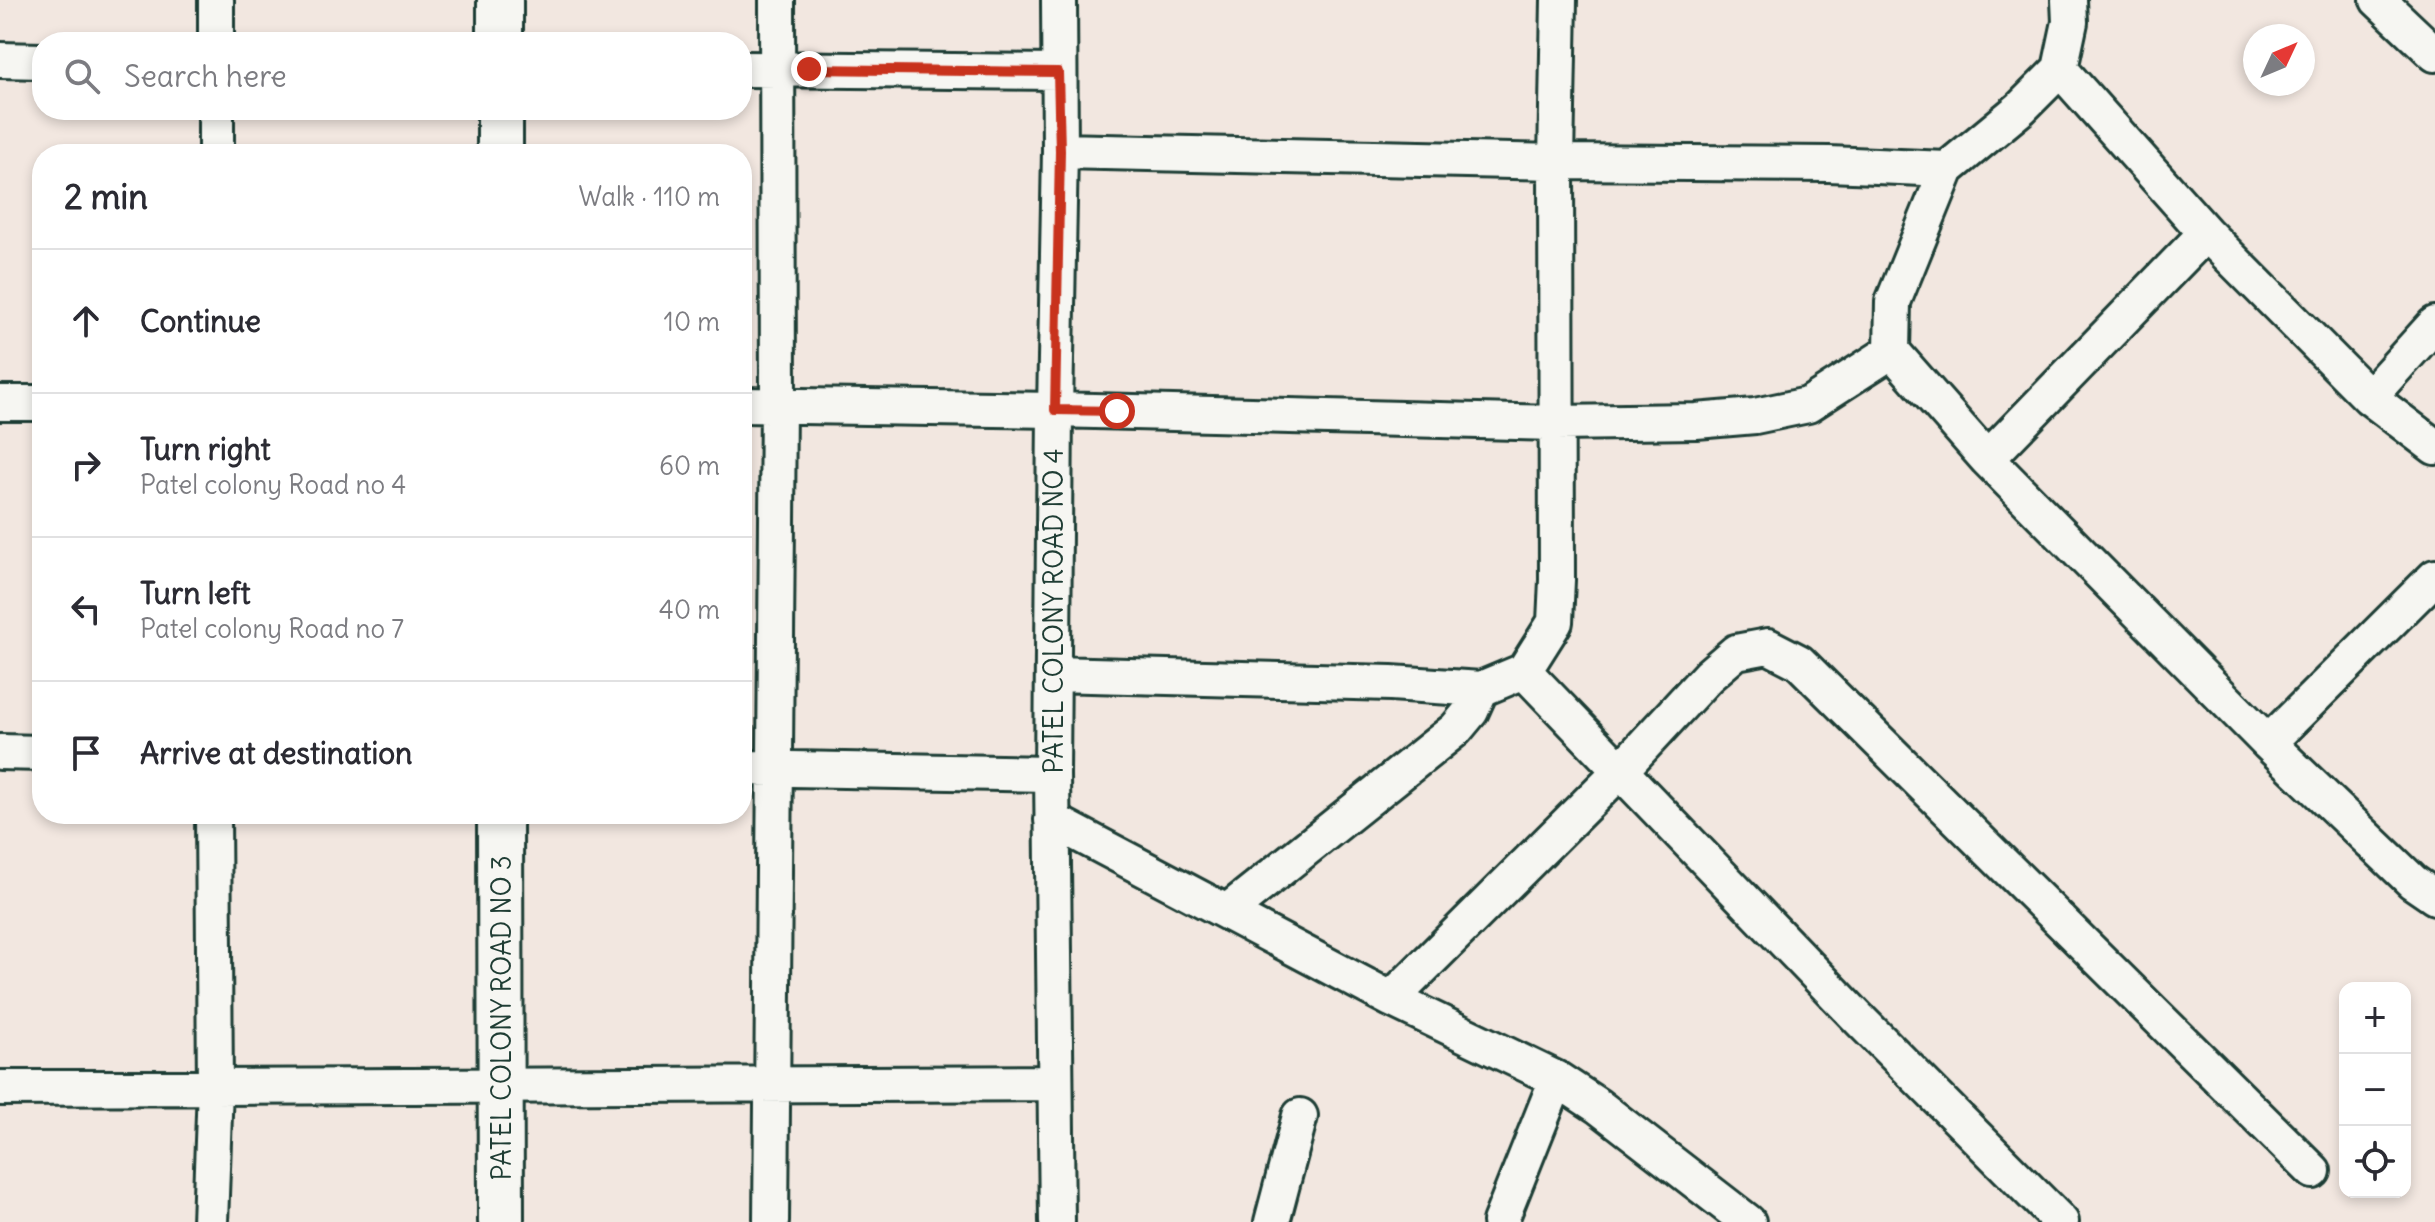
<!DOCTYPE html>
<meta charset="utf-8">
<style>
:root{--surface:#fff;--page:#f2f2f3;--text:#2b2b33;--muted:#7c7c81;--line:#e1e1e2}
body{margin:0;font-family:Delius,sans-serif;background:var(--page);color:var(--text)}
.controls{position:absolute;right:24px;bottom:24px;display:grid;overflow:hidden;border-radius:16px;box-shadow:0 4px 12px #0003}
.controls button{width:72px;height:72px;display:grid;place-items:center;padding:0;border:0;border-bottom:2px solid var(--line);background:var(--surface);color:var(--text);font:40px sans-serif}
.compass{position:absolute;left:2243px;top:24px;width:72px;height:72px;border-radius:50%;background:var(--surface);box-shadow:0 4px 12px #0003;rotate:46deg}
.stop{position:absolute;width:24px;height:24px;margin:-18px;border:6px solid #c8321e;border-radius:50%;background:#fff}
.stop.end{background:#c8321e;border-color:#fff;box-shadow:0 2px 8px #0008}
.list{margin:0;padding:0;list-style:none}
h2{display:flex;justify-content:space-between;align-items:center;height:104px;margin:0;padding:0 32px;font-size:34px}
h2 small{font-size:26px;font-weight:400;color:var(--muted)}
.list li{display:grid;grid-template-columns:52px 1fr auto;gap:24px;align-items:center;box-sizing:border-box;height:144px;padding:0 32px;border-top:2px solid var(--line)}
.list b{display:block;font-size:30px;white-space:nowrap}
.list p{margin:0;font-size:26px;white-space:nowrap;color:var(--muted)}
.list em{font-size:26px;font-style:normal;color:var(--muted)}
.icon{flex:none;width:44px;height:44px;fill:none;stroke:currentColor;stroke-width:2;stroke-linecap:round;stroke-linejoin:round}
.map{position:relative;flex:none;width:2435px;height:1222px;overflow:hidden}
.search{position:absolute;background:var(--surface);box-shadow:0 4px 12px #0003;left:32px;top:32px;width:720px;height:88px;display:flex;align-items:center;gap:20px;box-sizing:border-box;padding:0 28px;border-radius:32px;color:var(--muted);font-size:30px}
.panel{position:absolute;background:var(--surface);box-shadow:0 4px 12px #0003;left:32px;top:144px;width:720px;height:680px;border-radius:32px}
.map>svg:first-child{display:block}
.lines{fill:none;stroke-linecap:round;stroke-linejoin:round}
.street-casing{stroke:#1f3d34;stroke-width:40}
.secondary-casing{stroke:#1f3d34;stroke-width:50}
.street{stroke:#f6f6f2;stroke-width:34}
.secondary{stroke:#f6f6f2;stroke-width:44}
.route{stroke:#c8321e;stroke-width:10}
.labels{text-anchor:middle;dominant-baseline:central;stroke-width:6;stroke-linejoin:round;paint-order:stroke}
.street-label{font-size:26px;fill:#1f3d34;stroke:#f6f6f2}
</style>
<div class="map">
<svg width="2435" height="1222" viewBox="0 0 2435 1222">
<rect width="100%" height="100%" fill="#f2e7e0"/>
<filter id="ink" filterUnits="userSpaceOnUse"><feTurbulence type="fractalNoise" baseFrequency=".0125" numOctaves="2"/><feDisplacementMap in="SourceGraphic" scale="16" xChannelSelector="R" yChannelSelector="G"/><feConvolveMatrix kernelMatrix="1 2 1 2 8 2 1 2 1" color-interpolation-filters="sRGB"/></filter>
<g filter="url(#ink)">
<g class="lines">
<!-- street casing -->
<g class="street-casing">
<path id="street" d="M216,0V42
M2069,0L2070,22L2060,69L2021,108L1947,169L1893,302L1892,351L1987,459L2268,743L2413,882L2435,897
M2378,0L2435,54
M0,60L42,61
M742,69L1058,72
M2060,69L2206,233L2369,397L2435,447
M1060,151L1556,162L1829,164L1947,169
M216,154V110
M2369,397L2435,324
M0,403H42
M742,405L1055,410L1557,423L1696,421L1755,416L1808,405L1892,351
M1987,459L2206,233
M1524,671L1861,1021L2061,1222
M1053,674L1391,683L1481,689L1524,671L1555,622L1557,580L1556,162L1559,0
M2268,743L2435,577
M0,752L42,753
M742,768L1052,774
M1052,820L1391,999L1557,1079L1598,1106L1748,1222
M1228,911L1456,729L1471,711L1481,689
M1391,999L1620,771L1708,676L1736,652L1768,646L1799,662L2313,1171
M0,1088L1055,1083
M210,1222L215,1087L213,814
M771,1222L778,404L777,0
M1057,1222L1052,774L1055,410L1060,151L1059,0
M1272,1222L1300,1116
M1500,1222L1557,1079"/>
</g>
<!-- secondary casing -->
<g class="secondary-casing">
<path id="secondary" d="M500,0V42
M500,110V154
M500,814L501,1222"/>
</g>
<!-- street -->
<use href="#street" class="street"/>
<!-- secondary -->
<use href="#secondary" class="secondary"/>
</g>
</g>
<g class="lines" filter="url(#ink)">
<!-- route -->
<path class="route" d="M809,69L1058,72L1060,151L1055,410L1117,411"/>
</g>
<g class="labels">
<!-- street labels -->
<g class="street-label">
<text transform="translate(1053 611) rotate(-90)">PATEL COLONY ROAD NO 4</text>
<text transform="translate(501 1018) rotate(-90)">PATEL COLONY ROAD NO 3</text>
</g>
</g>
</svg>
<div class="controls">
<button>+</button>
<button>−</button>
<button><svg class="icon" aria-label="locate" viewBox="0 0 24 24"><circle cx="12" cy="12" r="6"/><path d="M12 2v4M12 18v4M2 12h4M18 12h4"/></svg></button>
</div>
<svg class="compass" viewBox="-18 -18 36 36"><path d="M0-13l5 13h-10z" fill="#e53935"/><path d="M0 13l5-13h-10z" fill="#7c7c81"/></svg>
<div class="stop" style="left:1117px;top:411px"></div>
<div class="stop end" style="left:809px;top:69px"></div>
<div class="search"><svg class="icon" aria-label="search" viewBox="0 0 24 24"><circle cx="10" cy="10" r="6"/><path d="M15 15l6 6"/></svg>Search here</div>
<section class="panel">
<h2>2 min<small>Walk · 110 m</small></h2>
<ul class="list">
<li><svg class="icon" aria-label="ahead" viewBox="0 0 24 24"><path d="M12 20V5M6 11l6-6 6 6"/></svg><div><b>Continue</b></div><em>10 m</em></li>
<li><svg class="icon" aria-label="right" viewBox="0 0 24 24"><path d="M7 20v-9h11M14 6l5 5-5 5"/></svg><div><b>Turn right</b><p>Patel colony Road no 4</p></div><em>60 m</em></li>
<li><svg class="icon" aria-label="left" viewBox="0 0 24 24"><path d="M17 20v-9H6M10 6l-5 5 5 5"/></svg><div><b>Turn left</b><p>Patel colony Road no 7</p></div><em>40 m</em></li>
<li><svg class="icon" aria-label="arrive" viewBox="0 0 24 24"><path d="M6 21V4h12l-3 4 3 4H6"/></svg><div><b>Arrive at destination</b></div></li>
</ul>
</section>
</div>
